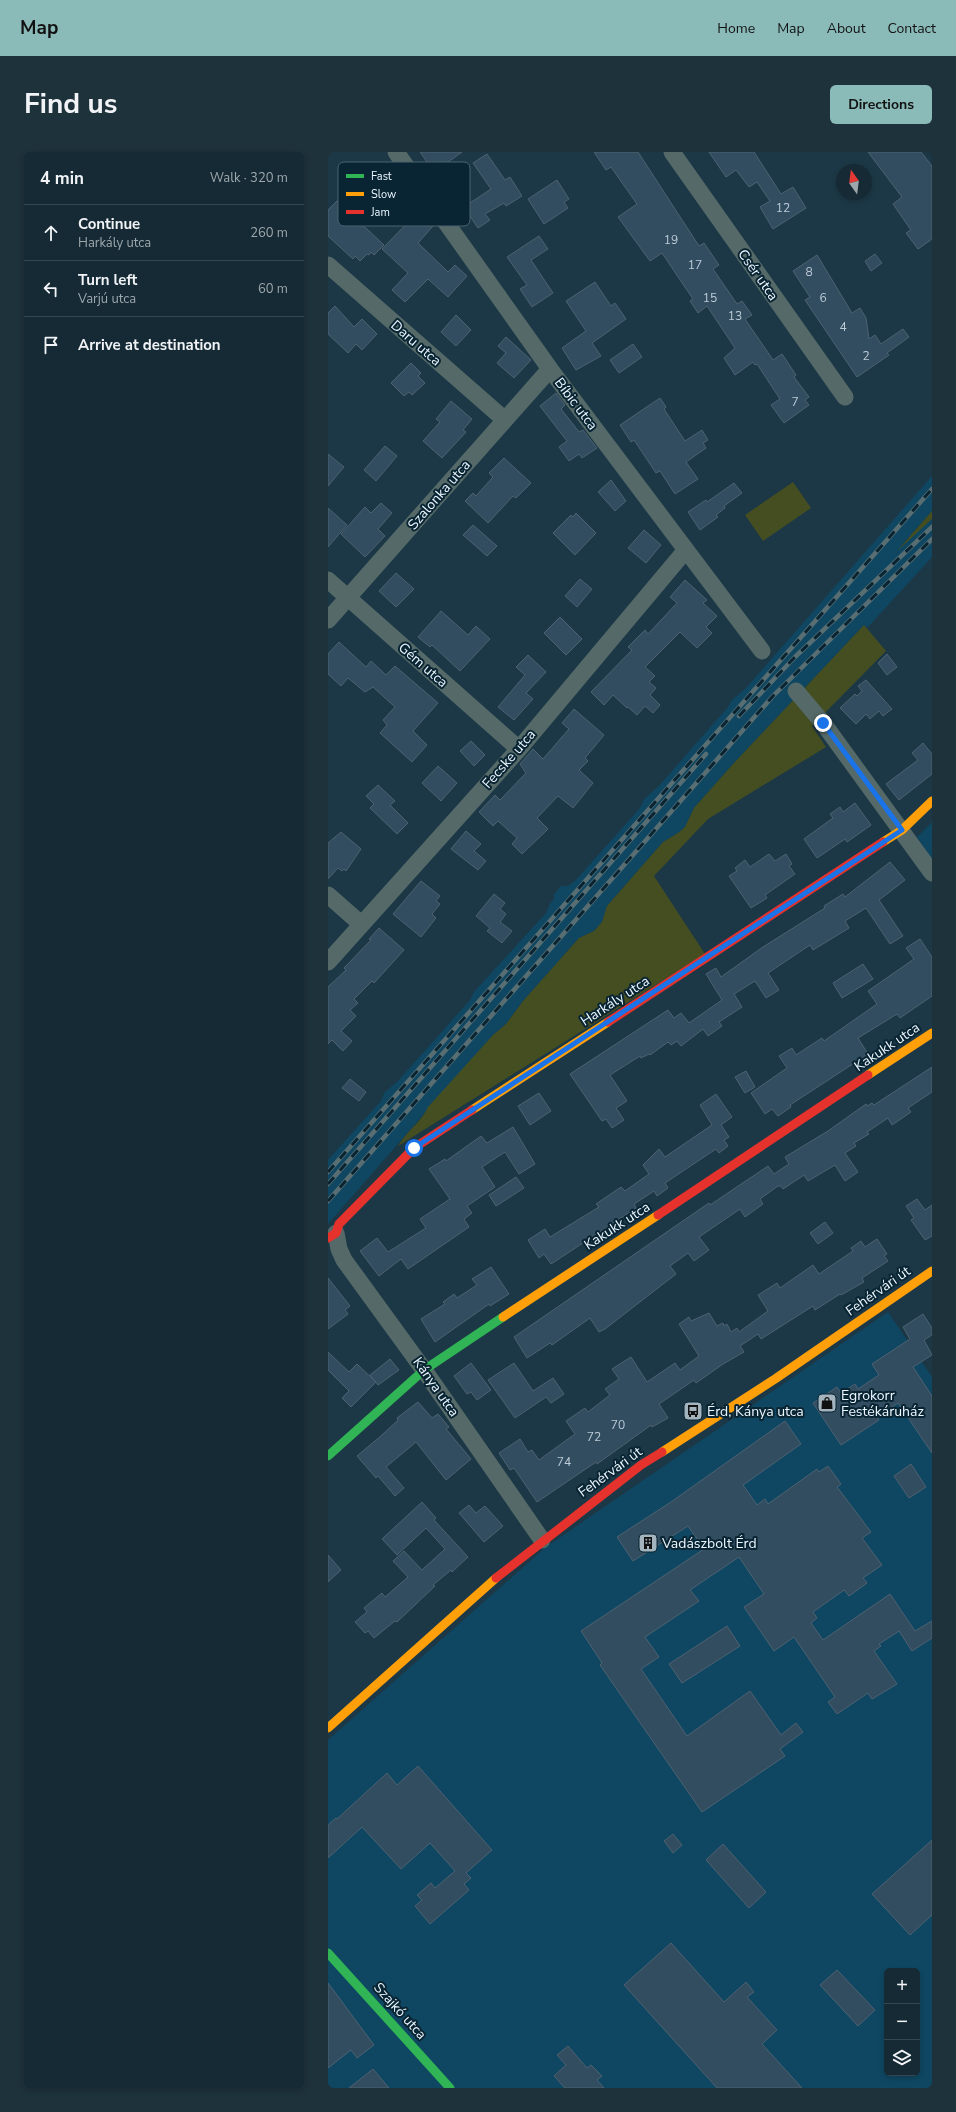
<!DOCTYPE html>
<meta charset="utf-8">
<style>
:root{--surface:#152a34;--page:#1e323c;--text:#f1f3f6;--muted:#9da7ac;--line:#34464f;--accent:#8bbbb9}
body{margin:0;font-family:"Nunito Sans",sans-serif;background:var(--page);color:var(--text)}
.controls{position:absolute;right:12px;bottom:12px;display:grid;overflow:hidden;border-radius:6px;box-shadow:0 2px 6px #0003}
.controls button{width:36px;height:36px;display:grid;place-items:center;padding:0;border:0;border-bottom:1px solid var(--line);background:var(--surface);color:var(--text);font:20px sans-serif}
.compass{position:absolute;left:508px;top:12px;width:36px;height:36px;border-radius:50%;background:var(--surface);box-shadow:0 2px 6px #0003;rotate:346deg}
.stop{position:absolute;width:12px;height:12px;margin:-9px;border:3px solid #1a73e8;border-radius:50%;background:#fff}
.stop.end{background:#1a73e8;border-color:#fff;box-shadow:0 1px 4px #0008}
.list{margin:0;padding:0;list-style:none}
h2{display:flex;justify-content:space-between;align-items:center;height:52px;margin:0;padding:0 16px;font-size:17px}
h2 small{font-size:13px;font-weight:400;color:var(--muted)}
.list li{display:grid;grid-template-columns:26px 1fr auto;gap:12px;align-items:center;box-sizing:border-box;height:56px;padding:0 16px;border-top:1px solid var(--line)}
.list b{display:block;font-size:15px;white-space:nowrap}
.list p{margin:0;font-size:13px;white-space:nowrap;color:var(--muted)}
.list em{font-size:13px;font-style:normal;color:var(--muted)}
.icon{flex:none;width:22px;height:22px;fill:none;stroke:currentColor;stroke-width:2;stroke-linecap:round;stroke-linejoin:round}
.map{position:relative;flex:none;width:604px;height:1936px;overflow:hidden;border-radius:6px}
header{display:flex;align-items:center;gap:24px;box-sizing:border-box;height:56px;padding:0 20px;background:var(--accent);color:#111}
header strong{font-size:19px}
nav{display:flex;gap:22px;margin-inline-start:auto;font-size:14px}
.intro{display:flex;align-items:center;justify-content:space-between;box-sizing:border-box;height:96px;padding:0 24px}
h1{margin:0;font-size:28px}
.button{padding:10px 18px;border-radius:6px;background:var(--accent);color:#111;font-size:14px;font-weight:700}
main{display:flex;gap:24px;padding:0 24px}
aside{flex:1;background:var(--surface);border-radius:6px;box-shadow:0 2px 6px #0003}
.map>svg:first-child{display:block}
.built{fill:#0f4762;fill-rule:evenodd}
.green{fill:#454e21}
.building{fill:#324c60;stroke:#4e6271}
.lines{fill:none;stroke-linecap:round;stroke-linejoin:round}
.street{stroke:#556a68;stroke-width:17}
.fast{stroke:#30b455;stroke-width:9}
.slow{stroke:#ff9f0a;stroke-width:9}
.jam{stroke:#e5322d;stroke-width:9}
.rail-casing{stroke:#596e72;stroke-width:4.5}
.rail{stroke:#092432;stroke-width:3;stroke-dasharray:9;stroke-linecap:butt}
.route{stroke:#1a73e8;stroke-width:5}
.labels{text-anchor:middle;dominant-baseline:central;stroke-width:4;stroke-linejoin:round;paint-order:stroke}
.number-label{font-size:12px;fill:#bdccd7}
.street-label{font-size:14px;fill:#ebf7ff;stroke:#092432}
.poi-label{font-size:14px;fill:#ebf7ff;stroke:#092432;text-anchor:start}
.key{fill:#092432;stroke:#4d6370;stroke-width:1}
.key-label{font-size:11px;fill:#ebf7ff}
</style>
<header>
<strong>Map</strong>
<nav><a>Home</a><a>Map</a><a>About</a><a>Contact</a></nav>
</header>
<div class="intro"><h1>Find us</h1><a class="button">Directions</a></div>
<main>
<aside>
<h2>4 min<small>Walk · 320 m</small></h2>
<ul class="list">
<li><svg class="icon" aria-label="ahead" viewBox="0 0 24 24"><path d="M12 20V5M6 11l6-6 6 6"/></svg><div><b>Continue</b><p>Harkály utca</p></div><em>260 m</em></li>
<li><svg class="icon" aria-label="left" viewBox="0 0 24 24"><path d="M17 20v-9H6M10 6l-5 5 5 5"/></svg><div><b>Turn left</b><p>Varjú utca</p></div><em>60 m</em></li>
<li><svg class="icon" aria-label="arrive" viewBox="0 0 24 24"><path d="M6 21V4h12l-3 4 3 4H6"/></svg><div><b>Arrive at destination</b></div></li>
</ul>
</aside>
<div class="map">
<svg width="604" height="1936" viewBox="0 0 604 1936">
<rect width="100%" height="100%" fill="#1c3846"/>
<!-- built -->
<path class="built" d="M604,324V359L572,395L604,367V405L539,476L536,473L405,612L366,656L357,675L350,681L335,690L279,754L274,770L266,779L251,786L195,849L178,872L165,883L0,1072V1008L53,949L56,941L70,929L142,848L146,840L218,761L222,752L226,747V742L233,734H240L248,728L312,656L316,647L330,635L400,555L404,548L418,536Z
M604,670V708L589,685Z
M560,1160L604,1225V1936H0V1588L218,1395ZM559,1819H589V1921H559Z"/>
<!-- green -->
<path class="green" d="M465,330L483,356L435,389L417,363Z
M604,359V367L569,399Z
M536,473L558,499L484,574L498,595L380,667L326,724L377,802L70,994C79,978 93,971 100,955L165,883L178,872L195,849L251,786L266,779L274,770L279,754L335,690L350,681L357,675L366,656L405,612Z"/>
<!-- building -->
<path class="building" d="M92,0H134L106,20Z
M266,0H310L371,94L376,91L391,113L385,117L409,152L414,149L424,163L417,167L445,208L454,202L468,223L466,225L481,245L477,248L481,253L456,271L443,253L452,247L429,212L427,213L425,210L407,223L396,206L407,196L379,154L370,161L362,149L365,147L334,101L322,109L290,65L309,52L283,15L278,18Z
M381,0H426L453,42L465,35L478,56L445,77L432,55L442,49L429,30L421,35L408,18L398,25Z
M540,0H593L604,14V87L590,97L578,81L583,78L565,52L574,45Z
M159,2L177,28L182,25L194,44L178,54L176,51L157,62L162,68L150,76L136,55L163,37L145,11Z
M229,28L241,47L236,50L240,56L216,72L200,47Z
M22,45L28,51L24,63L56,93L46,103L43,100L41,103L39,102L32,109L27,104L25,107L0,84V58L9,49Z
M90,60L105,74L90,91L120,120L127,113L139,124L120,145L100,127L77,150L64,138L80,121L54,97Z
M211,84L220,97L203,108L225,141L204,155L192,137L199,133L179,105Z
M547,102L554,111L543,119L537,109Z
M489,103L524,161L532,156L538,166L541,187L547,183L553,192L575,177L581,185L559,201L561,203L529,225L477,148L482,145L465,119Z
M267,130L283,154L287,151L298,167L264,191L273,204L248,218L234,196L258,179L238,149Z
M7,154L26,175L34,167L49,182L34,198L28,192L20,201L0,182V161Z
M128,163L143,178L128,194L113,180Z
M178,185L203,208L186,226L169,211L178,201L170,194Z
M305,192L314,205L291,221L282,208Z
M83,211L93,221L90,224L97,231L84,243L81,240L76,244L63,231Z
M228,241L237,253L233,257L251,280L255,278L269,296L254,306L251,302L241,309L231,295L239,289L212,254Z
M332,246L338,255L336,257L357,289L374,278L380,288L375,291L378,296L358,310L370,327L347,342L332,319L328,321L306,288L303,290L292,273Z
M123,249L144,267L135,278L138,280L114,306L95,289L112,270L108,267Z
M57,294L69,304L48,329L36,318Z
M0,302L16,315L0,334Z
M176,306L203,331L188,346L185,344L160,371L137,349L145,341L148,344L165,325L161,321Z
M283,328L298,349L287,359L270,340Z
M406,331L414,341L396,354L397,356L388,363L390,365L372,378L360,360L378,348L379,350Z
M53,351L64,361L50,377L57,384L37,405L13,382L37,355L43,361Z
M0,356L19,373L0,395Z
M248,361L268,381L247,403L225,381L243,363L245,365Z
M145,373L169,394L159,404L135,383Z
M316,378L333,393L318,411L300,396Z
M68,421L86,437L68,455L51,439Z
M252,427L264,437L249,455L237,444Z
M357,428L379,448L375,451L389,464L378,475L384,481L369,496L352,480L317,515L327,524L321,530L328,536L322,543L332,553L325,561L317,554L309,563L300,555L299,556L285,543L276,553L263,540L304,498L300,495L317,478L320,482L349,451L342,445Z
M113,459L140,483L148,474L162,487L132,519L104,493L102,495L90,485Z
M232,465L254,487L238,503L216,481Z
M11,490L38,515L43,509L58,523L67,514L110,551L85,579L99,593L84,610L52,581L59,573L55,568L67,555L45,535L37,540L20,526L13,534L0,522V502Z
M559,502L569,515L559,523L550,511Z
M200,503L218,520L198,541L205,547L186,568L170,555L197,523L188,515Z
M538,528L564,557L555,564L551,559L542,567L538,562L528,572L512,556L527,542L529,544L534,539L530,534Z
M246,557L276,583L257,606L260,609L251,618L265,631L245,656L230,644L209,666L220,677L194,702L184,692L189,686L170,669L165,674L151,660L167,643L172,648L198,621L192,612L205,597L215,607L241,577L234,571Z
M143,589L157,603L146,614L132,599Z
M595,591L604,602V622L571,648L558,632L590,608L584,601Z
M110,614L129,631L113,649L94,631Z
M50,633L67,649L62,653L80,671L69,682L42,656L46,652L38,644Z
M527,651L543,673L519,690L517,687L489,706L476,687L505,666L502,662L512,655L515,660Z
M138,679L153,692L146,699L158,709L150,718L123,697Z
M13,680L33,697L18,719L16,717L14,719L10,716L0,727V691Z
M441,702L447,709L458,702L464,712L461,714L467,722L437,743L439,746L423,756L401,724L409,719L407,716L417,708L422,715Z
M562,710L577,728L551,748L575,784L562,792L538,756L517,769L521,776L485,798L482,793L440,821L451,838L438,846L427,829L406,842L414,855L391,870L394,874L380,884L375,877L353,894L349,889L343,893L340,890L322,903L321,902L313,906L312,904L282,923L299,949L288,956L296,968L284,976L278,967L274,969L242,922L340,858L346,866L353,861L361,871L394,848L378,822L388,816L393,825L435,795L497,756L496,754L515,742L517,745Z
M93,729L112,744L108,749L112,752L104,762L108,766L93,785L65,762Z
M166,742L177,751L172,757L178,762L172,770L184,779L174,791L159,779L162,776L148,764Z
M51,776L76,798L46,831L44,829L26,847L30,851L22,858L28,864L13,879L24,889L15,899L4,888L0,892V835L18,818L16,816L43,788L41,787Z
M592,787L604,805V844L572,866L569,862L530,886L540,902L462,953L463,955L450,964L444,957L437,962L423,941L459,916L451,904L464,896L468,903L494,886L496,889L549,852L540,839L586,807L578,796Z
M535,812L545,827L514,846L505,831Z
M604,915V940L580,956L583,960L564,973L560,966L539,980L541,982L526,991L528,994L517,1001L530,1020L517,1029L507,1013L480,1029L476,1023L455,1037L453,1034H450L432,1047L435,1052L417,1065L412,1057L371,1085L381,1098L366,1109L360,1101L342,1114L348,1122L277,1177L271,1180L262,1166L224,1193L222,1191L199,1206L186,1185L381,1051L382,1053L440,1014L446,1022L461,1012L457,1005L500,979L538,952L539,954L544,951L546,953Z
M418,919L427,935L417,941L407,925Z
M22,927L38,940L31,949L14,936Z
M211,941L223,959L202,973L190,954Z
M388,942L404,965L393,973L401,985L396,988L400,994L391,1001L388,997L337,1031L340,1036L329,1044L326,1039L306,1052L308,1056L223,1112L216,1102L211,1106L200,1088L217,1077L222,1085L271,1055L268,1052L293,1035L297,1039L321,1022L315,1013L331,997L337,1005L384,973L372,953Z
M185,975L207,1012L191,1022L177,1000L154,1015L167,1035L139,1054L144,1061L136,1067L141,1075L80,1117L73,1107L51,1124L32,1099L49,1086L60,1100L98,1076L92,1067L122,1047L101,1017L117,1007L118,1009L153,984L159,991Z
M188,1025L196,1036L168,1054L161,1043Z
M589,1047L597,1058L604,1053V1084L597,1088L583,1068L586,1066L578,1054Z
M497,1070L505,1081L490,1092L482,1081Z
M549,1087L559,1102L556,1104L560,1109L534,1126L536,1130L513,1143L512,1142L487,1158L485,1154L433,1187L430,1182L412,1194L416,1200L395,1212L368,1231L366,1228L331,1252L340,1266L324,1275L323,1273L269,1312L268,1310L209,1350L186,1316L182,1318L171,1301L192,1287L200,1300L204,1298L211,1308L247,1282L238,1269L257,1256L260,1260L282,1243L277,1237L291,1227L284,1217L303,1205L319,1230L347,1211L352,1218L371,1204L351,1172L361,1165L363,1169L381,1161L389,1174L395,1171L396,1174L399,1172L403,1180L409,1176L411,1180L440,1159L430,1143L449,1131L452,1136L485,1113L491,1122L525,1099L523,1096L533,1089L537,1095Z
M163,1115L181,1142L162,1154L161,1152L107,1190L93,1167L117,1152L115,1150L126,1142L129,1146L149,1133L144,1127Z
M0,1126L22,1154L17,1158L20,1162L0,1177Z
M595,1162L604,1176V1183L596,1188L604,1203L585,1215L604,1244V1301L570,1251L549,1265L551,1268L513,1293L485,1251L509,1235L513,1241L527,1232L530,1237L551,1223L544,1212L582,1187L575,1175Z
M0,1200L21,1220L29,1212L48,1230L23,1255L14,1246L21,1239L0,1218Z
M62,1207L71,1218L50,1233L42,1223Z
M143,1211L163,1238L149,1248L143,1240L139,1242L126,1224Z
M186,1211L205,1239L225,1226L236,1242L223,1251L218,1245L187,1266L160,1228Z
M90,1250L104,1266L110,1262L121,1275L118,1277L143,1307L118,1328L88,1290L58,1315L76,1336L67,1344L50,1324L48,1326L29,1304L53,1284L70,1268L69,1266Z
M457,1269L473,1292L415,1333L429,1353L437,1347L440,1352L489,1317L491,1320L500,1314L513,1332L509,1335L543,1380L534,1386L554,1413L535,1426L539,1431L521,1444L516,1438L485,1460L489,1466L483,1471L495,1488L562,1442L587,1479L604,1469V1486L584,1499L571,1479L551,1492L553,1494L546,1499L569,1532L544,1547L540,1541L509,1562L500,1550L507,1545L466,1485L446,1499L416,1455L436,1442L411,1405L362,1438L371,1449L317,1485L331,1505L313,1517L359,1584L422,1539L453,1583L468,1571L475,1580L452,1597L457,1604L374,1660L272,1513L274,1511L253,1479L376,1397L360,1374L305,1409L289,1385L343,1350Z
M583,1312L598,1335L581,1346L566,1324Z
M94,1350L108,1366L106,1368L140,1405L124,1420L123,1418L105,1433L107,1434L69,1470L67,1469L46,1486L40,1479L37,1481L27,1470L39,1460L36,1456L54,1441L57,1445L80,1425L65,1409L76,1399L94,1418L117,1397L98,1376L69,1403L54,1387Z
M141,1353L148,1361L157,1354L175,1374L156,1390L131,1361Z
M0,1403L13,1418L0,1430Z
M399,1474L412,1494L354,1531L341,1512Z
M90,1614L164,1698L138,1721L143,1726L136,1732L141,1738L102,1772L87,1754L94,1748L89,1743L103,1731L107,1736L127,1719L102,1691L73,1717L34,1675L0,1706V1673L8,1666L9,1667L59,1621L69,1633Z
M345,1682L354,1693L345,1701L336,1689Z
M604,1688V1763L582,1783L544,1742Z
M395,1692L438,1740L421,1756L378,1708Z
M343,1791L396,1850L418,1830L426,1840L419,1845L449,1878L434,1892L474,1936H389L296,1833Z
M509,1818L547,1858L530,1874L492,1833Z
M0,1831L46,1893L29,1906L23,1898L0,1916Z
M240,1894L259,1916L263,1913L274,1924L269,1928L276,1936H237L226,1924L238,1913L229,1903Z
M45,1917L61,1936H21Z"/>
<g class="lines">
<!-- street -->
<path class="street" d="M68,0L222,217L434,499
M344,0L517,245
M0,113L177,268
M0,428L191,597
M0,468L222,217
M468,539L495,571L604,721
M0,743L33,772
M0,810L191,597L357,399
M8,1081L11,1097L16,1108L96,1218L214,1388"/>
<!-- fast -->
<path class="fast" d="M0,1304L96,1218L175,1165
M0,1801L122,1936"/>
<!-- slow -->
<path class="slow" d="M555,690L574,678L604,649
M540,923L604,881
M144,958L280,870
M175,1165L330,1063
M334,1300L447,1227L604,1119
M0,1576L168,1426"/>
<!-- jam -->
<path class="jam" d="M280,870L555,690
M330,1063L540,923
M0,1086L8,1081L11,1072L86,996L144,958
M168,1426L313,1313L334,1300"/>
<!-- rail casing -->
<g class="rail-casing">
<path id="rail" d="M411,564L467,505L604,375
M0,1020L604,337
M0,1032L378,602
M0,1049L445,544L604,387"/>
</g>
<!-- rail -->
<use href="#rail" class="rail"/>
</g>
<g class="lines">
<!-- route -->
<path class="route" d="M86,996L574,678L495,571"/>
</g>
<!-- icons -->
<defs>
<g id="shop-square" transform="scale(1)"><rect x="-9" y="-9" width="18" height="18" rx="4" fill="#a3b4be" stroke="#092432"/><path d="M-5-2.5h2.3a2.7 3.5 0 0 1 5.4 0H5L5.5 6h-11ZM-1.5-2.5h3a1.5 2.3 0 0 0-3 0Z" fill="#111"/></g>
<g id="bus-square" transform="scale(1)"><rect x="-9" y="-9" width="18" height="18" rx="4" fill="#a3b4be" stroke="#092432"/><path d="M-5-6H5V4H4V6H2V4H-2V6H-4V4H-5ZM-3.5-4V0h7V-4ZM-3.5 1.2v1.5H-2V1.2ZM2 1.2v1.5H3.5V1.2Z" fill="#111"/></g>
<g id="building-square" transform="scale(1)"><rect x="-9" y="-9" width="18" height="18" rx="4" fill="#a3b4be" stroke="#092432"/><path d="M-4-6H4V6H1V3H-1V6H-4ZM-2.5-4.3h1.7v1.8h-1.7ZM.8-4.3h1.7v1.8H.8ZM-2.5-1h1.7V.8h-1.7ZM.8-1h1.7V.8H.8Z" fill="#111"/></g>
</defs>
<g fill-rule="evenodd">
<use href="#shop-square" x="499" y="1251"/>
<use href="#bus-square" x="365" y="1259"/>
<use href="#building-square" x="320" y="1391"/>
</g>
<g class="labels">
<!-- number labels -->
<g class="number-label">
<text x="455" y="56">12</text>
<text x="343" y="88">19</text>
<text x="367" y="113">17</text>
<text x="481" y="120">8</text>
<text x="382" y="146">15</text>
<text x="495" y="146">6</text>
<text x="407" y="164">13</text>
<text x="515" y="175">4</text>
<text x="538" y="204">2</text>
<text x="467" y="250">7</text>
<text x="290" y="1273">70</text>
<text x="266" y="1285">72</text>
<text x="236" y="1310">74</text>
</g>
<!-- street labels -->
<g class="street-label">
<text transform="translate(430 123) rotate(55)">Csér utca</text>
<text transform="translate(88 191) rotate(41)">Daru utca</text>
<text transform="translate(248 252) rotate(53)">Bíbic utca</text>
<text transform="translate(111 343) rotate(-49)">Szalonka utca</text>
<text transform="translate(95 513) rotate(41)">Gém utca</text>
<text transform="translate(181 607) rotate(-49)">Fecske utca</text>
<text transform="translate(287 849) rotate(-33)">Harkály utca</text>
<text transform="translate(559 895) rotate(-34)">Kakukk utca</text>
<text transform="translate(289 1074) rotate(-33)">Kakukk utca</text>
<text transform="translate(550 1139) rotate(-35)">Fehérvári út</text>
<text transform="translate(108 1235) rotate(55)">Kánya utca</text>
<text transform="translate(282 1320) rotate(-36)">Fehérvári út</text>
<text transform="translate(72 1859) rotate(48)">Szajkó utca</text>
</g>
<!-- poi labels -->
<g class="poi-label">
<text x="513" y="1243">Egrokorr<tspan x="513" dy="16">Festékáruház</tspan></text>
<text x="379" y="1259">Érd, Kánya utca</text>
<text x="334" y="1391">Vadászbolt Érd</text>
</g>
</g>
<!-- legend -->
<rect x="10" y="10" width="132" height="64" rx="6" class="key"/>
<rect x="18" y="22" width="18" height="4" fill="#30b455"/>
<rect x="18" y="40" width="18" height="4" fill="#ff9f0a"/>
<rect x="18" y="58" width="18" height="4" fill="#e5322d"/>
<g class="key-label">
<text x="43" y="28">Fast</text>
<text x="43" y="46">Slow</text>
<text x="43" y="64">Jam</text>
</g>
</svg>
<div class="controls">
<button>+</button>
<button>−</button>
<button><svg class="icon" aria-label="layers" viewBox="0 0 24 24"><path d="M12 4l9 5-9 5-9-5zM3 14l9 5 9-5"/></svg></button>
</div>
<svg class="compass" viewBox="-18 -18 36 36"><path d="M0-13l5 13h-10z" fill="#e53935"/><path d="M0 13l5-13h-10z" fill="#9da7ac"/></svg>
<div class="stop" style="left:86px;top:996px"></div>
<div class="stop end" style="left:495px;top:571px"></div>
</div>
</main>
